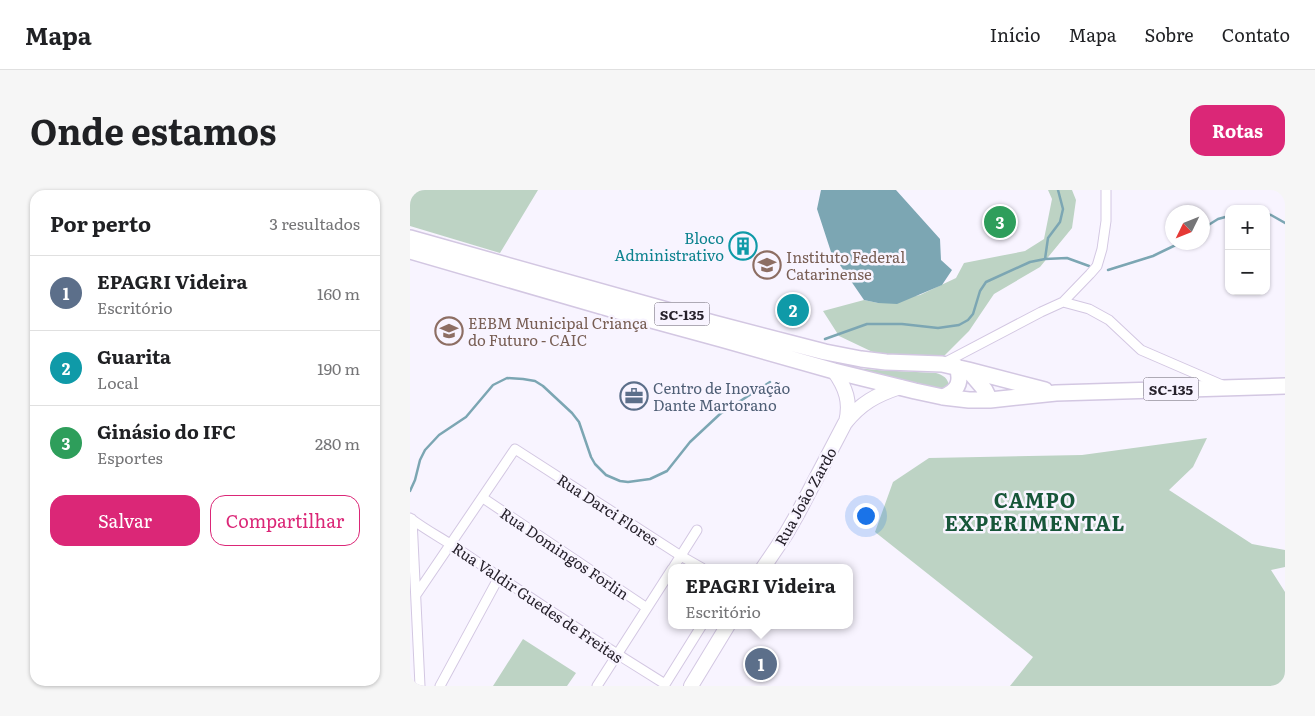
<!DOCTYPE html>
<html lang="pt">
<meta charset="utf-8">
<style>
:root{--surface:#fff;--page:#f6f6f6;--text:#202124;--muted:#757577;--line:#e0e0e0;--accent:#db2777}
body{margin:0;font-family:Literata,serif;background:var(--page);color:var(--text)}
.controls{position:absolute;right:15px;top:15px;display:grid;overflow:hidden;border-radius:10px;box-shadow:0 1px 4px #0004}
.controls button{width:45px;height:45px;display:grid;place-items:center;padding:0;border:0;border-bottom:1px solid var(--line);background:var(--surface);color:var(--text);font:25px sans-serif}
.compass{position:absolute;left:755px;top:15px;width:45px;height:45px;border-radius:50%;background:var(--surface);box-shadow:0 1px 4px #0004;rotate:227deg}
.you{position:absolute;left:455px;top:325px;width:18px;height:18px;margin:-12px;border:4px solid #fff;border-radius:50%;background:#1a73e8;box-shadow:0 0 0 8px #1a73e833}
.badge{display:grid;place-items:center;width:32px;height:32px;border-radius:50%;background:var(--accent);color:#fff;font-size:16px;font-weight:700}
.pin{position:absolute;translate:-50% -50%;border:2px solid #fff;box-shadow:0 1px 5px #0006}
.popup{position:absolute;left:258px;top:374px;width:185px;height:65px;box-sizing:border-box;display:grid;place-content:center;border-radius:10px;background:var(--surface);filter:drop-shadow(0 1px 4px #0005);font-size:16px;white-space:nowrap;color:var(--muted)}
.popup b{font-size:19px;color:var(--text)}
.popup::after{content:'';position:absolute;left:50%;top:100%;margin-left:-10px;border:10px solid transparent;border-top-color:var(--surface)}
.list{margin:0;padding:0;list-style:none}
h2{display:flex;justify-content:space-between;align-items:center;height:65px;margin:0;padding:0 20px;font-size:21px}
h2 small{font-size:16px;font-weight:400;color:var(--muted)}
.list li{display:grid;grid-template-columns:32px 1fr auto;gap:15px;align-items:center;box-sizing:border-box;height:75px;padding:0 20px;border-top:1px solid var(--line)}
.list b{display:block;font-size:19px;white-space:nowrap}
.list p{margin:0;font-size:16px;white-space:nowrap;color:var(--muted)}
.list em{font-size:16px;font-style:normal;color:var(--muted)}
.actions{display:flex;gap:10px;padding:15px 20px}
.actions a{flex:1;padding:11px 0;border:1px solid var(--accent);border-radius:15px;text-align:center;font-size:18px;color:var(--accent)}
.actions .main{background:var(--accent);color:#fff}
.map{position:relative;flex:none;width:875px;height:496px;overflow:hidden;border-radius:15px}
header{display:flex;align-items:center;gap:30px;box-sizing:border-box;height:70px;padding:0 25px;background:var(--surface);border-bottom:1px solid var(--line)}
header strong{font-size:24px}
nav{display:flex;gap:28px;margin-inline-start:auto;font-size:18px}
.intro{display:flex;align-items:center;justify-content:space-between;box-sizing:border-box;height:120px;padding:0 30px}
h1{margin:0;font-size:35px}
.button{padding:12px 22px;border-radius:15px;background:var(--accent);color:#fff;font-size:18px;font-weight:700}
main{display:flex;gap:30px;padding:0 30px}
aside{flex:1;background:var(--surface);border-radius:15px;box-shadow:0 1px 4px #0004}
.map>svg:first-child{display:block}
.green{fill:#bdd3c4}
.water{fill:#7ca6b3}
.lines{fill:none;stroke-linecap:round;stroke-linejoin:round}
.stream{stroke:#7ca6b3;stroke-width:2.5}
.minor-casing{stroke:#d3c7e2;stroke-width:11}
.secondary-casing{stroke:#d3c7e2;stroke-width:16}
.primary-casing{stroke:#d3c7e2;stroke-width:18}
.minor{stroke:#fff;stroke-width:9}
.secondary{stroke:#fff;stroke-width:14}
.primary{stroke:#fff;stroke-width:15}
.labels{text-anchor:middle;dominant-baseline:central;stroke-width:5;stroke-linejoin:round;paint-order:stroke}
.shield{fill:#f8f4ff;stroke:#65606b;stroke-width:1}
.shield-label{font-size:14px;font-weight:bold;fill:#26212b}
.culture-label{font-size:15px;fill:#0d838f;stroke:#f8f4ff;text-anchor:end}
.education-label{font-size:15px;fill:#785e54;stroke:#f8f4ff;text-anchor:start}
.service-label{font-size:15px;fill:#4e5e75;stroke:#f8f4ff;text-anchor:start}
.street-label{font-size:15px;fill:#26212b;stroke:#f8f4ff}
.district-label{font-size:20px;font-weight:bold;letter-spacing:1px;fill:#175639;stroke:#f8f4ff}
</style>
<header>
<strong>Mapa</strong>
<nav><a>Início</a><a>Mapa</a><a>Sobre</a><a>Contato</a></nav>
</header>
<div class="intro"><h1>Onde estamos</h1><a class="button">Rotas</a></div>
<main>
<aside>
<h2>Por perto<small>3 resultados</small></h2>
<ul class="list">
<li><span class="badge" style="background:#5c6f8a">1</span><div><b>EPAGRI Videira</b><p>Escritório</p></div><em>160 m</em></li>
<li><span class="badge" style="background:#0f9aa8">2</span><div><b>Guarita</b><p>Local</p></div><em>190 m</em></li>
<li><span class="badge" style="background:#2e9e5b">3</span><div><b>Ginásio do IFC</b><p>Esportes</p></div><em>280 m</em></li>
</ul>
<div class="actions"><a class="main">Salvar</a><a>Compartilhar</a></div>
</aside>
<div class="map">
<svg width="875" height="496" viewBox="0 0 875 496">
<rect width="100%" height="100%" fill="#f8f4ff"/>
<!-- green -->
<path class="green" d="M0,0H128L90,63L0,36Z
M638,0H662L666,10L662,38L630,77L584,104L559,141L533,167L469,165L429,146L413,121L454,110L468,113L510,105L546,88L554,73L615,61L634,49L642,9Z
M435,177L467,180L526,183C535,185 543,193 536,202Z
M797,248L783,277L759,300L842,354L875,360V377L861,380L875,402V496H600L623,467L465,342L483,292L519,268L672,265Z
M113,449L166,483L157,496H83Z"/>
<!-- water -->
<path class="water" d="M411,0H486L530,49L531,70L542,80L532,95L487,114L468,113L454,110L421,62L407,19Z"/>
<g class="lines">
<!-- stream -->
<path class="stream" d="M856,24L861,25L875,33
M792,39L808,29L819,26
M635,69L657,68L679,76
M698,80L743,66L772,52
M415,149L457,134H492L528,138L549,135L558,130L563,124L570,101L576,92L620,72L635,69L638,48L650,32L653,19L648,0
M0,301L5,290L10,270L15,260L29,245L56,227L83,195L97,188L113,189L125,191L133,196L162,223L169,232L181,267L185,274L196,285L210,291L218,292L240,289L257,281L280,252L310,224L360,192"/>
<!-- minor casing -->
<g class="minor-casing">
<path id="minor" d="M653,112L679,119L699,130L731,160L812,195
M532,174L631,122L653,112L680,84L687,76L692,59L696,31V0
M73,308L237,418
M0,328C17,341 37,351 54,363C120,408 187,452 255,494
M2,329L10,496
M263,378L287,340
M6,405L105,259L271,366L292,378
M30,496L89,387
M187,496L262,379
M254,496L292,435"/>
</g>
<!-- secondary casing -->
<g class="secondary-casing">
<path id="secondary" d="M424,181C436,198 441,212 436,232
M353,378L376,344L388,323L435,233C451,213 466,205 490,197
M281,496L318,435"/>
</g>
<!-- primary casing -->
<g class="primary-casing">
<path id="primary" d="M0,48L303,133L415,162L451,169L476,172L532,174L558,180L635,200
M0,61L201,119L311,149L424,181L505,201L533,207L559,210H580L646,203L875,196
M558,180L575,200L580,210
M533,207C548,201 552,192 547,177"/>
</g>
<!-- minor -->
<use href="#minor" class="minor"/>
<!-- secondary -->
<use href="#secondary" class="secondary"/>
<!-- primary -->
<use href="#primary" class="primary"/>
</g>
<!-- icons -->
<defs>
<g id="building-ring" transform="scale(1.4375)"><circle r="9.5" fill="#f8f4ff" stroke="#0f9aa8" stroke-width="1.5"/><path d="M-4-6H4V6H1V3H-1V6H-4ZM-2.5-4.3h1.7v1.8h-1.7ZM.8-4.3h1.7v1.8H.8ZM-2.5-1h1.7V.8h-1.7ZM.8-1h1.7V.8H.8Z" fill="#0f9aa8"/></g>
<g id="university-ring" transform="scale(1.4375)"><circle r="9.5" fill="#f8f4ff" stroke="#8d6e63" stroke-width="1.5"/><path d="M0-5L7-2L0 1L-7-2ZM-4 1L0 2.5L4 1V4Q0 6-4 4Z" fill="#8d6e63"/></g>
<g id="school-ring" transform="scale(1.4375)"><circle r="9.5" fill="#f8f4ff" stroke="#8d6e63" stroke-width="1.5"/><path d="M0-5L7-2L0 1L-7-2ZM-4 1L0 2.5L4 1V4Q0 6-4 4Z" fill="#8d6e63"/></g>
<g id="office-ring" transform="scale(1.4375)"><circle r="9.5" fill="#f8f4ff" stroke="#5c6f8a" stroke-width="1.5"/><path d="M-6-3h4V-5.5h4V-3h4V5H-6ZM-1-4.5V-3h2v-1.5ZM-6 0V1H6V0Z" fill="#5c6f8a"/></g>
</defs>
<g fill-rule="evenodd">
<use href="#building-ring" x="333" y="56"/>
<use href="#university-ring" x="357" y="75"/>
<use href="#school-ring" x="39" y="141"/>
<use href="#office-ring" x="224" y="206"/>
</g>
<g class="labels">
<!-- shield labels -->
<g class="shield">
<rect x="244.5" y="112.5" width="55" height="23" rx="4"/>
<rect x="733.5" y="187.5" width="55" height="23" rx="4"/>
</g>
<g class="shield-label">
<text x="272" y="124">SC-135</text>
<text x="761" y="199">SC-135</text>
</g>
<!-- culture labels -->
<g class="culture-label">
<text x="314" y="47">Bloco<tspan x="314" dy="17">Administrativo</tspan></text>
</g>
<!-- education labels -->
<g class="education-label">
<text x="376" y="66">Instituto Federal<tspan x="376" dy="17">Catarinense</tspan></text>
<text x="58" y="132">EEBM Municipal Criança<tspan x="58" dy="17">do Futuro - CAIC</tspan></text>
</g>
<!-- service labels -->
<g class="service-label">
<text x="243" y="197">Centro de Inovação<tspan x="243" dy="17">Dante Martorano</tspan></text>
</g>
<!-- street labels -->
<g class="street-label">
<text transform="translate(395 306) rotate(-61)">Rua João Zardo</text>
<text transform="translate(198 319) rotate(33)">Rua Darci Flores</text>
<text transform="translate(155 363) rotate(34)">Rua Domingos Forlin</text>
<text transform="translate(128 412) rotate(34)">Rua Valdir Guedes de Freitas</text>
</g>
<!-- district labels -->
<g class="district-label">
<text x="625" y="309">CAMPO<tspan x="625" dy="23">EXPERIMENTAL</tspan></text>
</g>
</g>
</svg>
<div class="controls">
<button>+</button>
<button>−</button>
</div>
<svg class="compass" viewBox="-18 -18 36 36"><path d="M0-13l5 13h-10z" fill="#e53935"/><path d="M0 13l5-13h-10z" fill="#757577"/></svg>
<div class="you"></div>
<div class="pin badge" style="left:351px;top:474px;background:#5c6f8a">1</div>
<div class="popup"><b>EPAGRI Videira</b>Escritório</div>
<div class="pin badge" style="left:383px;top:120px;background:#0f9aa8">2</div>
<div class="pin badge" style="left:590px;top:32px;background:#2e9e5b">3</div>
</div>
</main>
